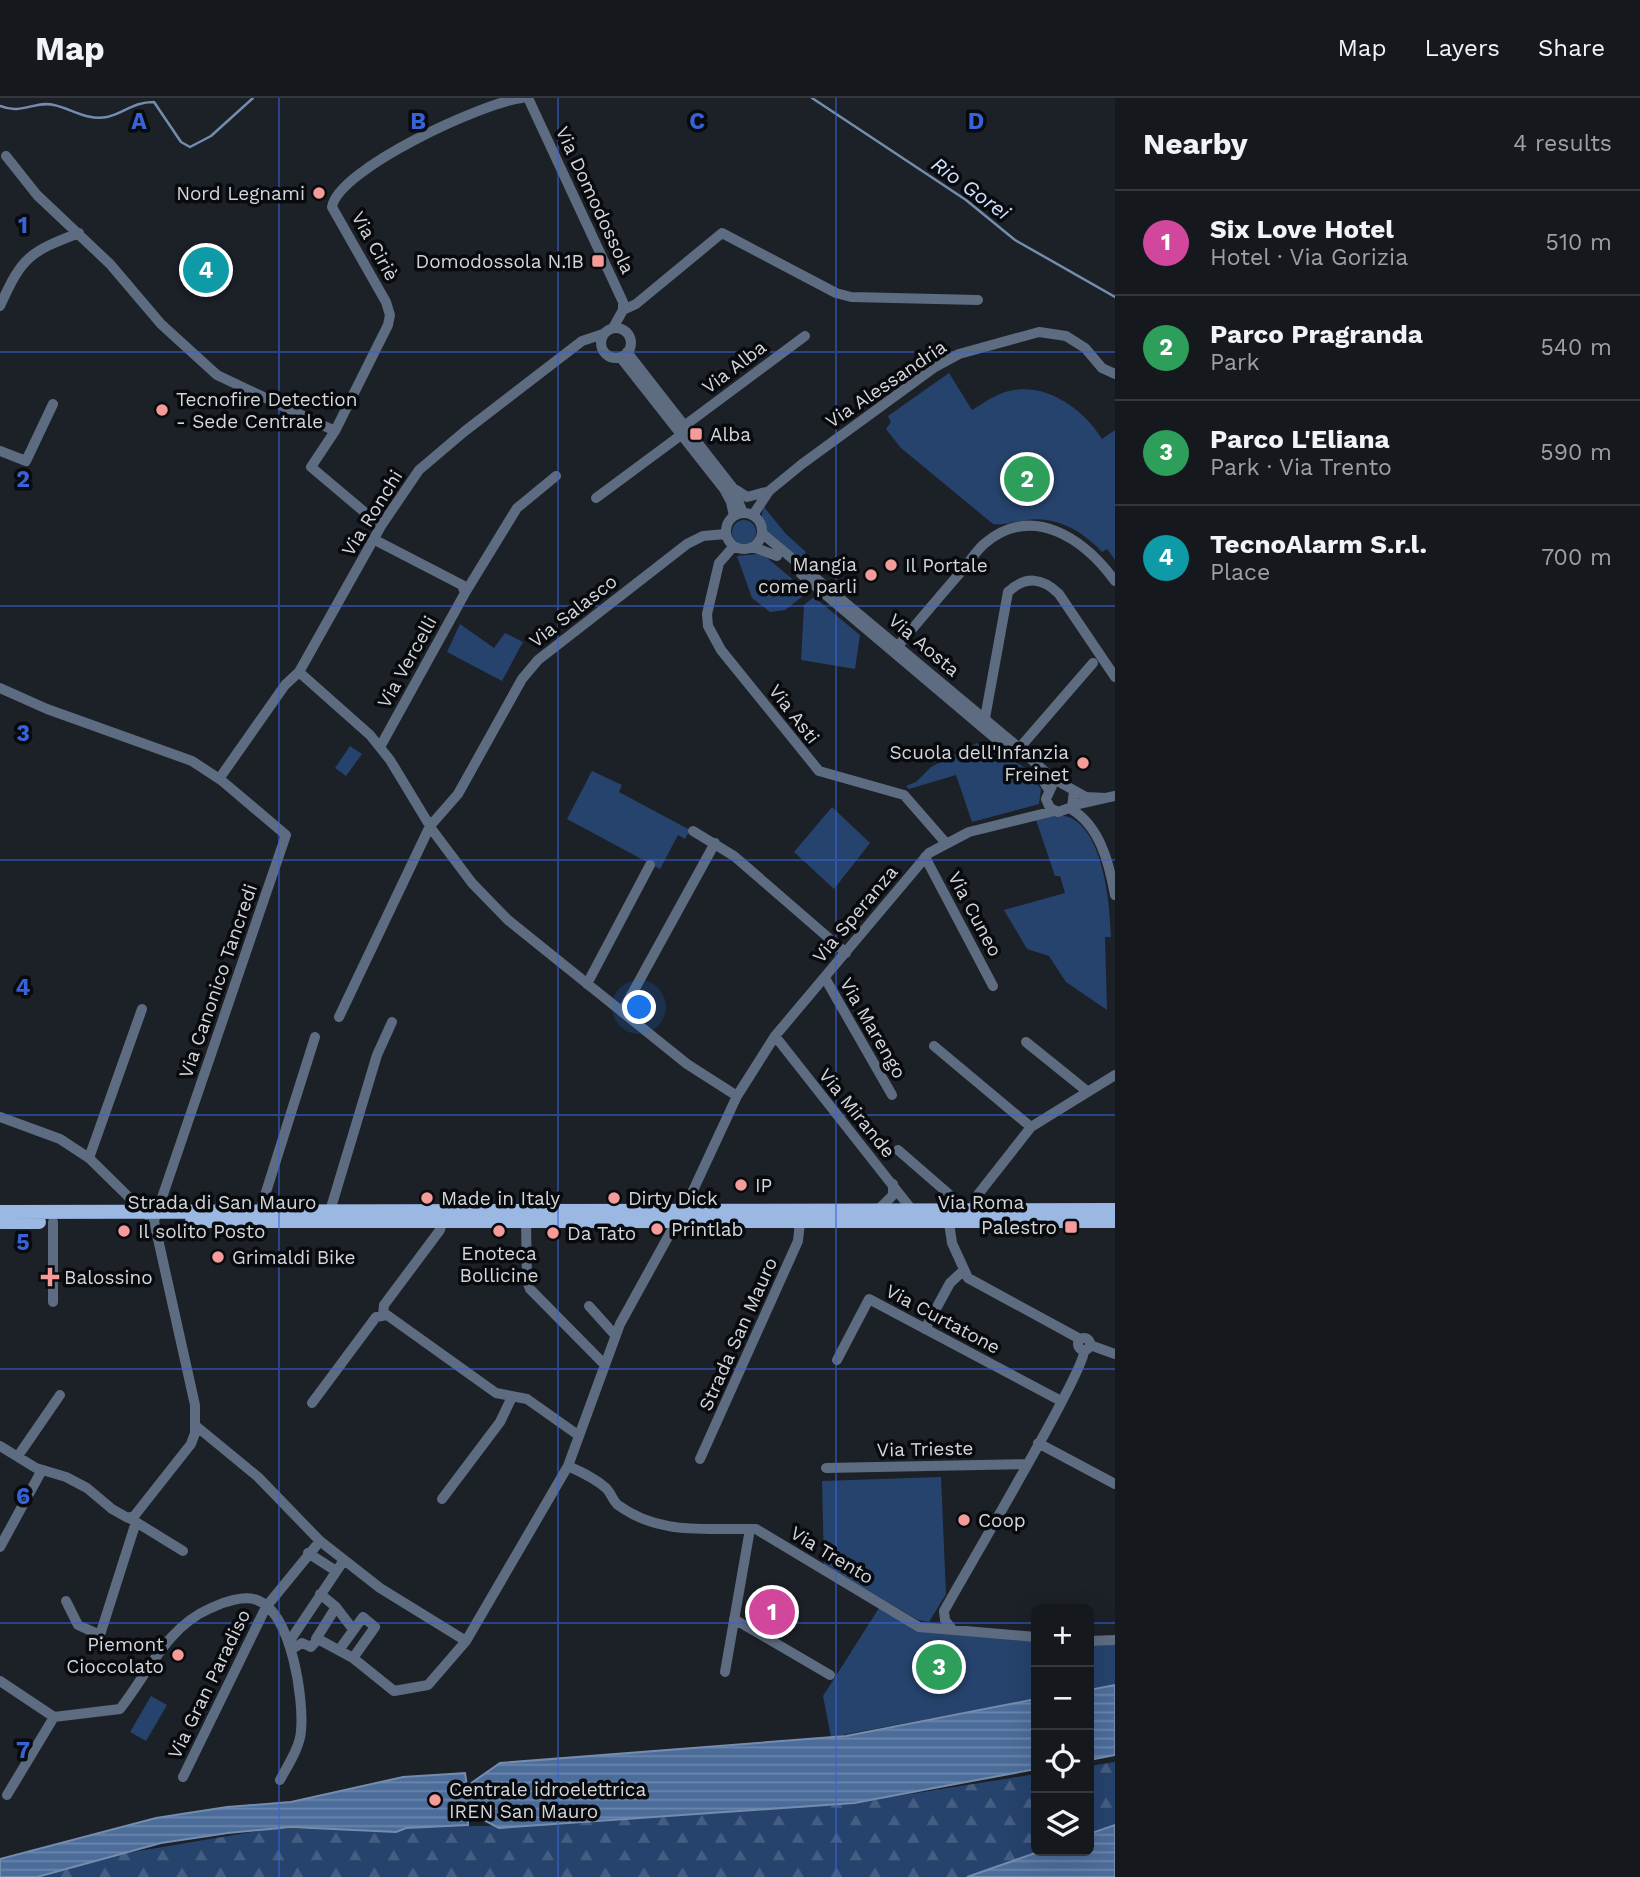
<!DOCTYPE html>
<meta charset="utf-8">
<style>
:root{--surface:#15181d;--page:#22252a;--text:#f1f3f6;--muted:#9da0a4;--line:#34373b;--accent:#f59b9a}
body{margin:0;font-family:"Work Sans",sans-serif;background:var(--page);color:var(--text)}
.controls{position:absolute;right:21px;bottom:21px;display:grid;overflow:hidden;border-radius:10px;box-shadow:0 7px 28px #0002}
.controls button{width:63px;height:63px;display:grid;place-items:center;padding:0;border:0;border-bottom:2px solid var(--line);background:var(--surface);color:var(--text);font:35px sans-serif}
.you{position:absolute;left:640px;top:910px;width:24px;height:24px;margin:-18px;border:5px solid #fff;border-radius:50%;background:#1a73e8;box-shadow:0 0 0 10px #1a73e833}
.badge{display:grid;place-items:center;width:46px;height:46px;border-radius:50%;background:var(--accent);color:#fff;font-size:23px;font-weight:700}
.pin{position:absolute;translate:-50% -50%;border:4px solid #fff;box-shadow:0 2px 7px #0006}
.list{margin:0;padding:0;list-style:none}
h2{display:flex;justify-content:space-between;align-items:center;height:91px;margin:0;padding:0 28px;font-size:30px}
h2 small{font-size:23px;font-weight:400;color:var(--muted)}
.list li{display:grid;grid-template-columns:46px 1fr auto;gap:21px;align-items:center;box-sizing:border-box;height:105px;padding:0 28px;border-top:2px solid var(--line)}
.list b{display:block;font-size:26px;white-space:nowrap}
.list p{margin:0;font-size:23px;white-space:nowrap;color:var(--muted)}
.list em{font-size:23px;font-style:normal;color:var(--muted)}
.icon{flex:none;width:38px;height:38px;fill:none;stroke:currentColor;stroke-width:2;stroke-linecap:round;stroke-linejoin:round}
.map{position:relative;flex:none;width:1115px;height:1779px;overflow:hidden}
header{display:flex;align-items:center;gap:42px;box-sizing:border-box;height:98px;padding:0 35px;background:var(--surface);border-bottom:2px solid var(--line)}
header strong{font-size:33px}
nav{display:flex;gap:38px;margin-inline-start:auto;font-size:24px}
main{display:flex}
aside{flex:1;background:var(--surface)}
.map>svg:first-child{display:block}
.green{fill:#26436d}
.forest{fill:url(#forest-firs)}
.water{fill:url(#water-rules);stroke:#748cae;stroke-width:2}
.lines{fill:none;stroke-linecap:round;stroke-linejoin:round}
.stream{stroke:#748cae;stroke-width:2.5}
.minor{stroke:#5d6c80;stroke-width:10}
.major{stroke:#9bb8e3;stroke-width:14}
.grid{fill:none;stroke:#3862d8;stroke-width:2;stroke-opacity:0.55}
.poi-dot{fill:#f59b9a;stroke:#080a0d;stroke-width:2.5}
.labels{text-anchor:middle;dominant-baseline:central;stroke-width:7;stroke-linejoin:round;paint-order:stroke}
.poi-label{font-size:19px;fill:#d3d6db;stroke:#080a0d;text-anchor:start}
.street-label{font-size:19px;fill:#d3d6db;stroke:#080a0d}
.water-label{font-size:21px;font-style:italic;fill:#cce0fd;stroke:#080a0d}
.grid-label{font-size:23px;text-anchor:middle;font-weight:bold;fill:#3862d8;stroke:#080a0d;stroke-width:7;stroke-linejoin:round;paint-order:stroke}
</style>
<header>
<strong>Map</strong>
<nav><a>Map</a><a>Layers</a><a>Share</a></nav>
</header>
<main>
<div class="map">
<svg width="1115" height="1779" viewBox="0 0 1115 1779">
<defs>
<pattern id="forest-firs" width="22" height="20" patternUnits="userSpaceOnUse" patternTransform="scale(1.75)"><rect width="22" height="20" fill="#26436d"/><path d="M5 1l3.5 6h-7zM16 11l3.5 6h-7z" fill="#455d81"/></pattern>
<pattern id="water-rules" width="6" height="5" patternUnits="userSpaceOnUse" patternTransform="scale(1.75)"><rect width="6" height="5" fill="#4c6c9a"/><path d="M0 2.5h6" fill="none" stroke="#6d87ac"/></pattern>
</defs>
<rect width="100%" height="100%" fill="#1c2027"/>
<!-- green -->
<path class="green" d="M949,275L972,312C982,306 993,298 1005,294C1044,282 1083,310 1102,341L1115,332V462L1107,451L1102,454C1082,433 1057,418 1027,422C1015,423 1004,428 993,426L901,350L886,331L891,324L888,318Z
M764,409L786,436L806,454L799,463C783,451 754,433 764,409Z
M732 434a12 12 0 1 1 24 0a12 12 0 1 1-24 0Z
M757,456L766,459L808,494L785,512L770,514L752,500L737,458Z
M814,499L860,537L855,571L801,562L804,507Z
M460,526L494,550L505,535L523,544L502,583L447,554Z
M977,645L986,651L990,647L1025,670L1041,691L1039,706L972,724L956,677L909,691L906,688L916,684L931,669Z
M350,648L362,656L346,678L335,670Z
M592,673L622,687L619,694L690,732L685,741L678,737L660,771L567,721Z
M832,709L870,745L834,791L794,754Z
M1050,717C1056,718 1066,717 1071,720C1104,736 1110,807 1111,839H1105L1107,912L1066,884L1049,858L1027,851L1004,812L1065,795L1060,778H1055L1036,722Z
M941,1379L946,1496L929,1524L918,1522L824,1467L822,1383Z
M881,1507L919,1529L1036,1539V1601L831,1639L823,1598Z
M1115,1542V1587L1089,1592V1543Z
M151,1598L167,1607L146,1643L130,1634Z"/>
<!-- forest -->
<path class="forest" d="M1115,1664V1727L1089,1736V1668Z
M1036,1676V1753H1041L967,1779H37L121,1756L270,1731L539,1727L854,1705Z"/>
<!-- water -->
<path class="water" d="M1115,1587V1657L1089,1662V1592Z
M1036,1601V1671L854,1705L499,1730L468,1714V1727L406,1730L396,1734L291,1729L228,1735L161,1745L37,1779H0V1761L156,1720L227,1709L291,1704L403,1679L465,1675L467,1688L500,1665L846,1638Z
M1115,1727V1779H967L1041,1753H1089V1736Z"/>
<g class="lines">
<!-- stream -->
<path class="stream" d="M812,0L966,102L1015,142L1115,199
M0,8C22,17 36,2 54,7C72,11 87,23 107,19C125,15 132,4 154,4L181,44L190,49L211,38L253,0"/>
<!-- minor -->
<path class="minor" d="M528,0L623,204V212L613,230
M6,58L37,97L110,166L161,226L217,277L335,333
M0,208C22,159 29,154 79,135
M623,212L636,206L722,135L836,195L851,199L978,202
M601 245a15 15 0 1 1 30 0a15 15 0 1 1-30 0Z
M627,254L733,390L743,415
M620,259L724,391L731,404L734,418
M0,353L26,363L53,306
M733,390L747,399L766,394
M596,400L677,340L684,328L805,238
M726 433a18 18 0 1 1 36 0a18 18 0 1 1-36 0Z
M753,417L769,393L802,366L935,269L959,256L1039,234L1066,238L1085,250L1102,270L1115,276
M381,428L311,369L335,333L388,227L390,217L386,204L332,109C338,71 484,4 522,0
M763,436L1011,643L1052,680L1086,699L1106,700
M375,442L462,487L465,495L380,649
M734,448L719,465L707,516L708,528L721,552L819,673L904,697L945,744
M753,449L777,458
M801,476L1002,646L1020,657
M465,495L517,410L556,378
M898,548C918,524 939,499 960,475C968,466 975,454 984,446C1033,404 1085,442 1115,483
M299,574L370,637L390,662L433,733L472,785L508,822L687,966L737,998
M0,590L47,611L192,663L221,682L286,737L154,1123
M985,620L1008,494C1025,478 1042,479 1059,496L1115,579
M1016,654L1093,565
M1037,673L1049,692
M219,681L285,587L299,574L381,428L419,372L465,333L582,243L603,236
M1052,688L1046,701L1050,710L1058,714L1072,709L1074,693
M1074,707L1115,698
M1071,711C1100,728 1109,765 1115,797
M693,733L734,758L846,855
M925,759L993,888
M825,880L892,997
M587,886L650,767
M622,914L715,745
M339,919L430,728L458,696L522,581L538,562L687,446L703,438L726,436
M775,938L916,1117
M1026,944L1088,994
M934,948L1031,1029
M0,1019L60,1041L89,1060L147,1117
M898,1052L951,1098L954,1112
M89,1060L142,911
M878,1112L893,1097V1086
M973,1112L976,1099L1031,1029L1115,977
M260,1113L315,939
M330,1113L377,957L392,924
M948,1118L952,1145L968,1180L1080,1241
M526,1124L527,1183L530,1191L604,1266
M53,1204V1124
M589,1208L615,1237
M383,1217L384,1207L440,1132L443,1116
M925,1231L950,1185L964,1172
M1078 1246a6 6 0 1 1 12 0a6 6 0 1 1-12 0Z
M1090,1247L1115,1256
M837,1262L869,1201L1061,1303
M312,1305L376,1219L387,1217L496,1295L527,1301L578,1337
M196,1328L258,1379L320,1443L380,1490L466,1543
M1038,1345L1115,1386
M0,1348L36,1370L66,1379L87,1390L112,1411L128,1420L135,1417L191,1346L195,1335V1307L154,1123
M18,1358L60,1297
M700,1361L798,1143L800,1124
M568,1368C581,1374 595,1380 606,1390C611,1395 613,1403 618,1407C659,1437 703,1430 750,1431
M826,1370L1025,1366
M442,1401L500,1324L512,1299
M131,1421L183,1453
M0,1449L42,1372
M308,1455L336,1473
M320,1496L336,1509L352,1530
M66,1503L78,1527L100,1537L136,1424
M734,1521L830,1577
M952,1531L945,1522L944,1513C963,1478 1085,1273 1084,1253
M316,1541L336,1509
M1089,1543L1115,1542
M289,1544L344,1462
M292,1551L302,1545L311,1549L318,1541L353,1560L394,1593L428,1587L466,1543L568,1368L620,1226L690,1099L737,998L775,938L929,755L969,734L1054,713
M339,1552L363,1519L375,1529L353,1560
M725,1574L750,1431H756L919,1529L1036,1539
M0,1583L54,1619
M183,1679L266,1509L320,1443
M7,1697L54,1619L120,1611C148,1576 166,1529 211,1510C223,1504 244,1497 257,1502C292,1515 304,1602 301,1633C300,1649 288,1667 280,1682"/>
<!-- major -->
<path class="major" d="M0,1114L1115,1112
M192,1123H1115
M0,1124H39"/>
</g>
<!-- grid -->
<path class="grid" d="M279,0V1779M558,0V1779M836,0V1779M0,254H1115M0,508H1115M0,762H1115M0,1017H1115M0,1271H1115M0,1525H1036M1089,1525H1115"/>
<!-- markers -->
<g class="poi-dot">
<circle cx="319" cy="95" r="7"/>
<rect x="591" y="156" width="14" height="14" rx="3.5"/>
<circle cx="162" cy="312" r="7"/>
<rect x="689" y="329" width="14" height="14" rx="3.5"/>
<circle cx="891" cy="467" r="7"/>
<circle cx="871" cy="477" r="7"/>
<circle cx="1083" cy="665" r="7"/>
<circle cx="741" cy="1087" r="7"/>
<circle cx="427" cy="1100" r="7"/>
<circle cx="614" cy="1100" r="7"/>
<rect x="1064" y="1122" width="14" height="14" rx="3.5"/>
<circle cx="657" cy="1131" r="7"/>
<circle cx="124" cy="1133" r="7"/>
<circle cx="499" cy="1133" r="7"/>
<circle cx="553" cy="1135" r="7"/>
<circle cx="218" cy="1159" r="7"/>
<path d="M46.5 1168.5h7v7h7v7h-7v7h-7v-7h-7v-7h7z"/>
<circle cx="964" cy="1422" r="7"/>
<circle cx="178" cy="1557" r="7"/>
<circle cx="435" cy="1702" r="7"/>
</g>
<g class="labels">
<!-- poi labels -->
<g class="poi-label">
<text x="305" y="95" text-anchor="end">Nord Legnami</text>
<text x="584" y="163" text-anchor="end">Domodossola N.1B</text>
<text x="176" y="301">Tecnofire Detection<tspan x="176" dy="22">- Sede Centrale</tspan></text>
<text x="710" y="336">Alba</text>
<text x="857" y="466" text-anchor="end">Mangia<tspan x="857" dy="22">come parli</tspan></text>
<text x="905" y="467">Il Portale</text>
<text x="1069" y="654" text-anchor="end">Scuola dell'Infanzia<tspan x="1069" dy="22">Freinet</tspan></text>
<text x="755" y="1087">IP</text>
<text x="441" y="1100">Made in Italy</text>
<text x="628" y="1100">Dirty Dick</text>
<text x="1057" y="1129" text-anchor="end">Palestro</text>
<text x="671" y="1131">Printlab</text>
<text x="138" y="1133">Il solito Posto</text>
<text x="567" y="1135">Da Tato</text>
<text x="499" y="1155" text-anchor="middle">Enoteca<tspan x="499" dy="22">Bollicine</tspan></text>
<text x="232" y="1159">Grimaldi Bike</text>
<text x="64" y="1179">Balossino</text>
<text x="978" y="1422">Coop</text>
<text x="164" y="1546" text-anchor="end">Piemont<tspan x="164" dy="22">Cioccolato</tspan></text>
<text x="449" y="1691">Centrale idroelettrica<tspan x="449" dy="22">IREN San Mauro</tspan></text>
</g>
<!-- street labels -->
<g class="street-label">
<text transform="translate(595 102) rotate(65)">Via Domodossola</text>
<text transform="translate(375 148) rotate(61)">Via Ciriè</text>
<text transform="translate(734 269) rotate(-37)">Via Alba</text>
<text transform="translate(886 286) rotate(-34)">Via Alessandria</text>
<text transform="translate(372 415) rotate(-58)">Via Ronchi</text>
<text transform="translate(573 513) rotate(-38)">Via Salasco</text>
<text transform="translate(924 547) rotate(40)">Via Aosta</text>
<text transform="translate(407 564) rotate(-61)">Via Vercelli</text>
<text transform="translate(794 616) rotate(52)">Via Asti</text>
<text transform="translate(855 816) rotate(-50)">Via Speranza</text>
<text transform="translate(975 816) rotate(62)">Via Cuneo</text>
<text transform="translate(218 883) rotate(-71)">Via Canonico Tancredi</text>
<text transform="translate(873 930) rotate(60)">Via Marengo</text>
<text transform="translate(857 1015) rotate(51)">Via Mirande</text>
<text x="222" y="1104">Strada di San Mauro</text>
<text x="981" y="1104">Via Roma</text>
<text transform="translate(943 1221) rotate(28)">Via Curtatone</text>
<text transform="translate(738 1236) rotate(-66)">Strada San Mauro</text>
<text transform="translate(925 1351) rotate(-1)">Via Trieste</text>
<text transform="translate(832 1457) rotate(31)">Via Trento</text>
<text transform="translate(209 1586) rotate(-64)">Via Gran Paradiso</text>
</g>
<!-- water labels -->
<g class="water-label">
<text transform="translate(971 90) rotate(36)">Rio Gorei</text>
</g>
</g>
<g class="grid-label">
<text x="139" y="31">A</text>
<text x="418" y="31">B</text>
<text x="697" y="31">C</text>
<text x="976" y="31">D</text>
<text x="23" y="135">1</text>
<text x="23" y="389">2</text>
<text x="23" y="643">3</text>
<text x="23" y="897">4</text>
<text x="23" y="1152">5</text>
<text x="23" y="1406">6</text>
<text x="23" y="1660">7</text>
</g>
</svg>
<div class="controls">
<button>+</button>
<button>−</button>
<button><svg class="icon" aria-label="locate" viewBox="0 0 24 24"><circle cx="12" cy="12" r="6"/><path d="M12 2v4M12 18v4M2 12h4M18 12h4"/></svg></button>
<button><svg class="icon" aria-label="layers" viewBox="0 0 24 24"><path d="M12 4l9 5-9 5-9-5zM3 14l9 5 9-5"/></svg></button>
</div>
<div class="you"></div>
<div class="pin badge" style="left:772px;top:1514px;background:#d1479c">1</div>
<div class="pin badge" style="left:1027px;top:381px;background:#2e9e5b">2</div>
<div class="pin badge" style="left:939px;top:1569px;background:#2e9e5b">3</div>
<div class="pin badge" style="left:206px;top:172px;background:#0f9aa8">4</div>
</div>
<aside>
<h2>Nearby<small>4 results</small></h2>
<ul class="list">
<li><span class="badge" style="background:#d1479c">1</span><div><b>Six Love Hotel</b><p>Hotel · Via Gorizia</p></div><em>510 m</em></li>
<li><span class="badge" style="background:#2e9e5b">2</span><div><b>Parco Pragranda</b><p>Park</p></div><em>540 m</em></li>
<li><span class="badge" style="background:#2e9e5b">3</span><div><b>Parco L'Eliana</b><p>Park · Via Trento</p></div><em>590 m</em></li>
<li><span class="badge" style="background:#0f9aa8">4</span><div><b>TecnoAlarm S.r.l.</b><p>Place</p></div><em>700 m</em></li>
</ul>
</aside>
</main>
